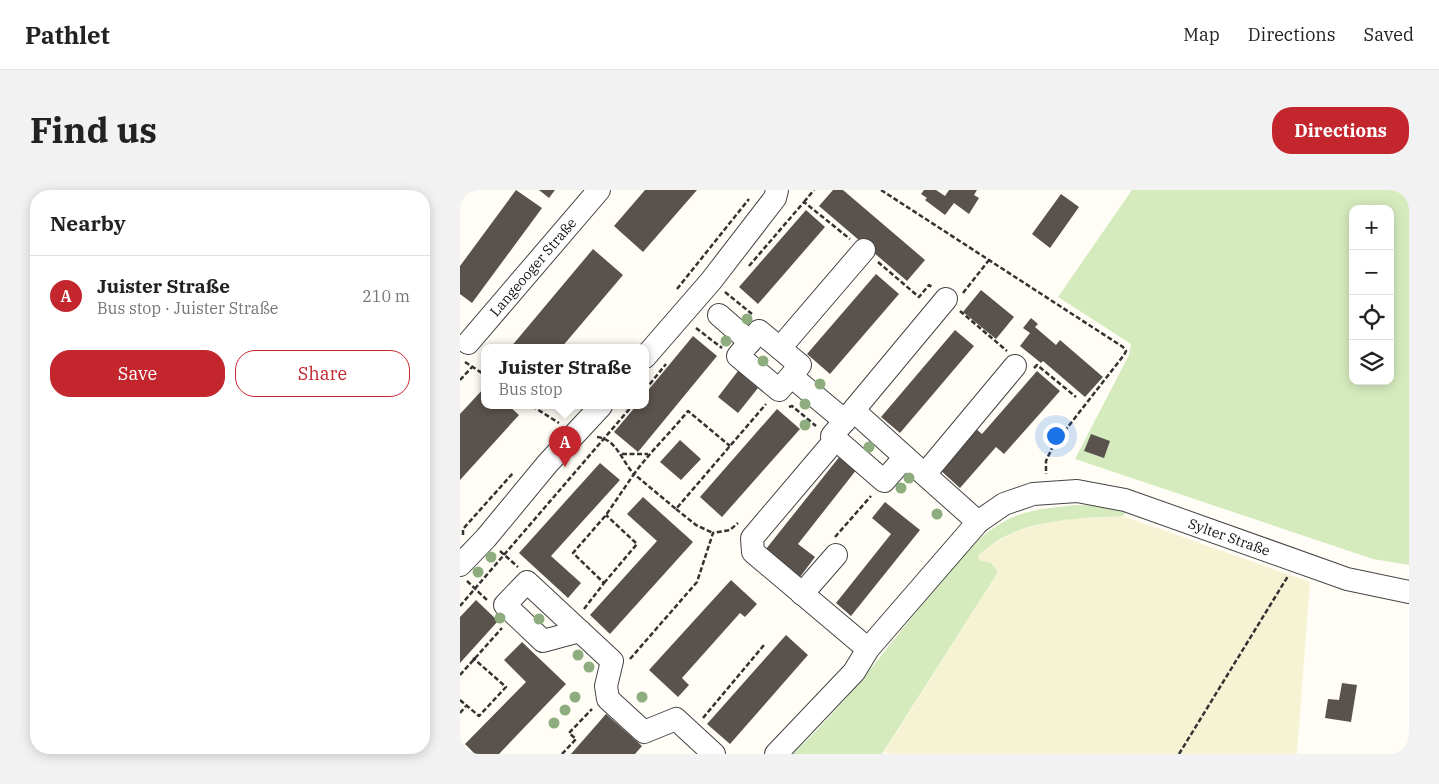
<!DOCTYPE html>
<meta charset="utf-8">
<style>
:root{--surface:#fff;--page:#f2f2f2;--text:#222;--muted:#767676;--line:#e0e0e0;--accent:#c4262e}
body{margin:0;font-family:"IBM Plex Serif",serif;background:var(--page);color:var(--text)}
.controls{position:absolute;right:15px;top:15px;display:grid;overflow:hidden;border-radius:10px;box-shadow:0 2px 12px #0003}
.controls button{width:45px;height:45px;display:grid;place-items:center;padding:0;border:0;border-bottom:1px solid var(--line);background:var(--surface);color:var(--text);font:25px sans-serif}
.you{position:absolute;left:595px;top:245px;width:18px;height:18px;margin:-12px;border:4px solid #fff;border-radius:50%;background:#1a73e8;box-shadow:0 0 0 8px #1a73e833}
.badge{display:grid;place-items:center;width:32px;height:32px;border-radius:50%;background:var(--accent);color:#fff;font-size:16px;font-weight:700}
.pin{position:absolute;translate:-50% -41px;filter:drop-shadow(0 1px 2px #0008)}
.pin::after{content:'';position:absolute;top:26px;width:18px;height:15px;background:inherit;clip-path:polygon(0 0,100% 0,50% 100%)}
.popup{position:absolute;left:21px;top:154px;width:168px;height:65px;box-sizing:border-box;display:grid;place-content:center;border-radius:10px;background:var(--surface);filter:drop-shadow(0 1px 4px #0005);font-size:16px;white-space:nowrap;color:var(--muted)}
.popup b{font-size:19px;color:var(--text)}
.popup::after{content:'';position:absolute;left:50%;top:100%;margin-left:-10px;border:10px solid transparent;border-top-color:var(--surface)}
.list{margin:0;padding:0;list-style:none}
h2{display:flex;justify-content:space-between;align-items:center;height:65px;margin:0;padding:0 20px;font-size:21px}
h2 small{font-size:16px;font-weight:400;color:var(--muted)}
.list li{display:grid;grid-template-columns:32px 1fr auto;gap:15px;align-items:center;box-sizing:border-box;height:80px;padding:0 20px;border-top:1px solid var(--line)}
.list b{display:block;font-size:19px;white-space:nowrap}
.list p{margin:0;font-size:16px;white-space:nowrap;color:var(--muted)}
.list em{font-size:16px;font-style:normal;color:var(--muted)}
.actions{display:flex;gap:10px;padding:15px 20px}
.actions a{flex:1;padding:11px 0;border:1px solid var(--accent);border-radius:20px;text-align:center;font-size:18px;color:var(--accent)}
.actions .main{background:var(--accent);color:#fff}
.icon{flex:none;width:28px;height:28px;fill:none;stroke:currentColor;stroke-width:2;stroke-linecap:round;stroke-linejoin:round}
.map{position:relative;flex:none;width:949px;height:564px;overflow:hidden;border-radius:20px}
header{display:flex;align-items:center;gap:30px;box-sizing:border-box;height:70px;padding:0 25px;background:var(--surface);border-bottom:1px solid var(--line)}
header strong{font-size:24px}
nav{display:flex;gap:28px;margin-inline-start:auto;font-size:18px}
.intro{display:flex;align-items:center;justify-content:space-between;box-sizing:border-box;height:120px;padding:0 30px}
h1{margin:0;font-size:35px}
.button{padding:12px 22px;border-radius:20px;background:var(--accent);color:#fff;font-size:18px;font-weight:700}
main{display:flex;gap:30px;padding:0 30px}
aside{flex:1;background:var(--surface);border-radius:20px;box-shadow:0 2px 12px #0003}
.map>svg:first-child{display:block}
.farmland{fill:#f6f3d4}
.green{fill:#d5ebbd;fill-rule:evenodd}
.building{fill:#5a524d}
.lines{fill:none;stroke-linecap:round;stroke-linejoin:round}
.minor-casing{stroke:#444;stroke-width:24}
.path{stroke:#333;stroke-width:2.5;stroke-dasharray:5 2.5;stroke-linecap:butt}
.minor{stroke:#fff;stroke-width:22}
.tree{fill:#8dad7f}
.labels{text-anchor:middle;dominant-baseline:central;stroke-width:5;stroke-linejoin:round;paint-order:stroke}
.street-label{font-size:14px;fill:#111;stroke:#fff}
</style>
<header>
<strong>Pathlet</strong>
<nav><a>Map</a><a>Directions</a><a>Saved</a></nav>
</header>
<div class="intro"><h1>Find us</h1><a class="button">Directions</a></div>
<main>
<aside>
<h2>Nearby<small></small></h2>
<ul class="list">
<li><span class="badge">A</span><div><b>Juister Straße</b><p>Bus stop · Juister Straße</p></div><em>210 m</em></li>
</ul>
<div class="actions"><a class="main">Save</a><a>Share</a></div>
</aside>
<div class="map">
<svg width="949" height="564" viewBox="0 0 949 564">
<rect width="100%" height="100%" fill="#fffdf5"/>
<!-- farmland -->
<path class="farmland" d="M663,326L850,392L837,564H431L424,562L538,382L531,374L519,370L518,366L528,356L560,340L596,330Z"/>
<!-- green -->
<path class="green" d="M672,0H949V375L913,369L615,269L669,165L671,154L598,107ZM893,19H930V191H893Z
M614,315L647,316L666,321L663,326C613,329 556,328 518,366L519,370L531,373L538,382L422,564H332C379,522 417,470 457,421C483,388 509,350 547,330C567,319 592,318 614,315Z"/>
<!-- building -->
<path class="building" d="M56,0L82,18L12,113L0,104V76Z
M79,0H95L89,8Z
M185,0H237L183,62L154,36Z
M373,0H383L465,70L447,91L359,16Z
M464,0H476L485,6L489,0H517L514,5L519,8L509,24L494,13L485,25L465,10L467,8L461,4Z
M601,4L619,17L590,58L572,44Z
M346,20L365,37L298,114L279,97Z
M133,59L163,85L101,158H50Z
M416,84L439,104L370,184L347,164Z
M521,100L554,127L536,149L503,122Z
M571,128L578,134L575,137L596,155L600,150L643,187L625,207L583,171L581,173L560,156L570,143L563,138Z
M495,140L514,156L440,243L421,227Z
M233,146L257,166L178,262L154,242L176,216H185V204Z
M278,181L298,198L278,223L258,207Z
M577,181L600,201L544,264L536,257L500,298L479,279L515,238L522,244Z
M25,197V216H49L59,225L0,290V224Z
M317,219L340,239L262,327L240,307Z
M631,244L650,251L644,268L624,261Z
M220,250L241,269L221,290L200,272Z
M380,266L397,279L338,354L355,367L340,387L306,359Z
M140,273L160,290L91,366L121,393L108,408L59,363Z
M183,307L233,352L150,444L130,425L197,351L167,324Z
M425,312L460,340L391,426L376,413L431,344L412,328Z
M271,390L297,414L285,427L280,423L222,488L229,495L218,507L189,480Z
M16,410L38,431L0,473V427Z
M326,445L348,465L270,554L247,534Z
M62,452L106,494L39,564H15L5,554L66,492L44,470Z
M882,493L897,495L891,532L865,528L868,509L879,510Z
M146,524L182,556L175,564H111Z"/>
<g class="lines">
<!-- minor casing -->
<g class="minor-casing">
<g id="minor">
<path d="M486,109L372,246L424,291L445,267L518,332"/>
<path d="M259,125L290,152"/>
<path id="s1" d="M8,153L139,0"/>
<path d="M320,158L404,60"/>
<path d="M185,167L251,91L315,8L317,0"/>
<path d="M331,186L319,200L278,166L299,141L340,175L331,186L385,231"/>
<path d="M394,221L445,267"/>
<path d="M376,249L292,348L293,362L408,459"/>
<path d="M465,284L555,176"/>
<path d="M0,375L26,348L88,273L141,216"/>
<path d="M342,404L376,365"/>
<path d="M120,441L83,451L45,415L67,392L152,471L146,496L148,509L184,542L216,529L254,564"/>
<path id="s2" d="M316,564L394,482L408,459L518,332L544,314L573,304L617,301L665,310L887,389L949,402"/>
</g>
</g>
<!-- path -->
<path class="path" d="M421,0L663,157L666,161L664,165L593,256L586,271V284
M344,12L354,0
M418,72L459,107L469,95L473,98
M289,76L344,12L390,49
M217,99L289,9
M265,102L292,124
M503,103L529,70
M500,121L547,161
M236,138L262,158
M5,172L25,185
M574,178L577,175L616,207
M0,190L12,177
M185,200L206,174
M72,216L99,233
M329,217L332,216L356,236
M137,247C157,249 162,272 174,284C190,262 210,243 228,221L270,256
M162,264H188
M216,319L236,335L253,343
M3,345V339L53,283
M375,347L411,306
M40,361L58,377
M7,391L28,411
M144,393L177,354L146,325
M0,416L172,216
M124,419L144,393L113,363L146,325L174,284L216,319L306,214
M170,469L237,392L253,343L270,340L278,333
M0,485L42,438
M0,510L19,526L46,497L13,468
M0,523L6,516
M243,528L304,455
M102,564L116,549L109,543L132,519
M719,564L828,386"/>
<!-- minor -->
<use href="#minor" class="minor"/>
</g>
<!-- trees -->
<g class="tree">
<circle cx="287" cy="129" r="5.5"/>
<circle cx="266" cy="151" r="5.5"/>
<circle cx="303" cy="171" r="5.5"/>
<circle cx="360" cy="194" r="5.5"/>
<circle cx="345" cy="214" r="5.5"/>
<circle cx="345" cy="235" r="5.5"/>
<circle cx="409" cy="257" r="5.5"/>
<circle cx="449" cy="288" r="5.5"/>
<circle cx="441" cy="298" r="5.5"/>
<circle cx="477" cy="324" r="5.5"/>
<circle cx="31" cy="367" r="5.5"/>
<circle cx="18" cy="382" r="5.5"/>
<circle cx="40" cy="428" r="5.5"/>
<circle cx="79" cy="429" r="5.5"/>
<circle cx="118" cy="465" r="5.5"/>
<circle cx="129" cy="477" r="5.5"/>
<circle cx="115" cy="507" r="5.5"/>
<circle cx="182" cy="507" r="5.5"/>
<circle cx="105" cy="520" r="5.5"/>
<circle cx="94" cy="533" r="5.5"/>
</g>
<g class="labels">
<!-- street labels -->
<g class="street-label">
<text stroke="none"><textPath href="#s1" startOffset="100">Langeooger Straße</textPath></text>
<text stroke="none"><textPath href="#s2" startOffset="574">Sylter Straße</textPath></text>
</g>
</g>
</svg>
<div class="controls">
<button>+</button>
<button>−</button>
<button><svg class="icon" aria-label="locate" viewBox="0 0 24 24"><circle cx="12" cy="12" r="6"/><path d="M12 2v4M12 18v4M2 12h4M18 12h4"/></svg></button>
<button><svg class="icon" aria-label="layers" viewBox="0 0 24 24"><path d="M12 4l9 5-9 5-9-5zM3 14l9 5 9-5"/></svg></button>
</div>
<div class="you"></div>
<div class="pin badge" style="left:105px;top:277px">A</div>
<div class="popup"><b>Juister Straße</b>Bus stop</div>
</div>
</main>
